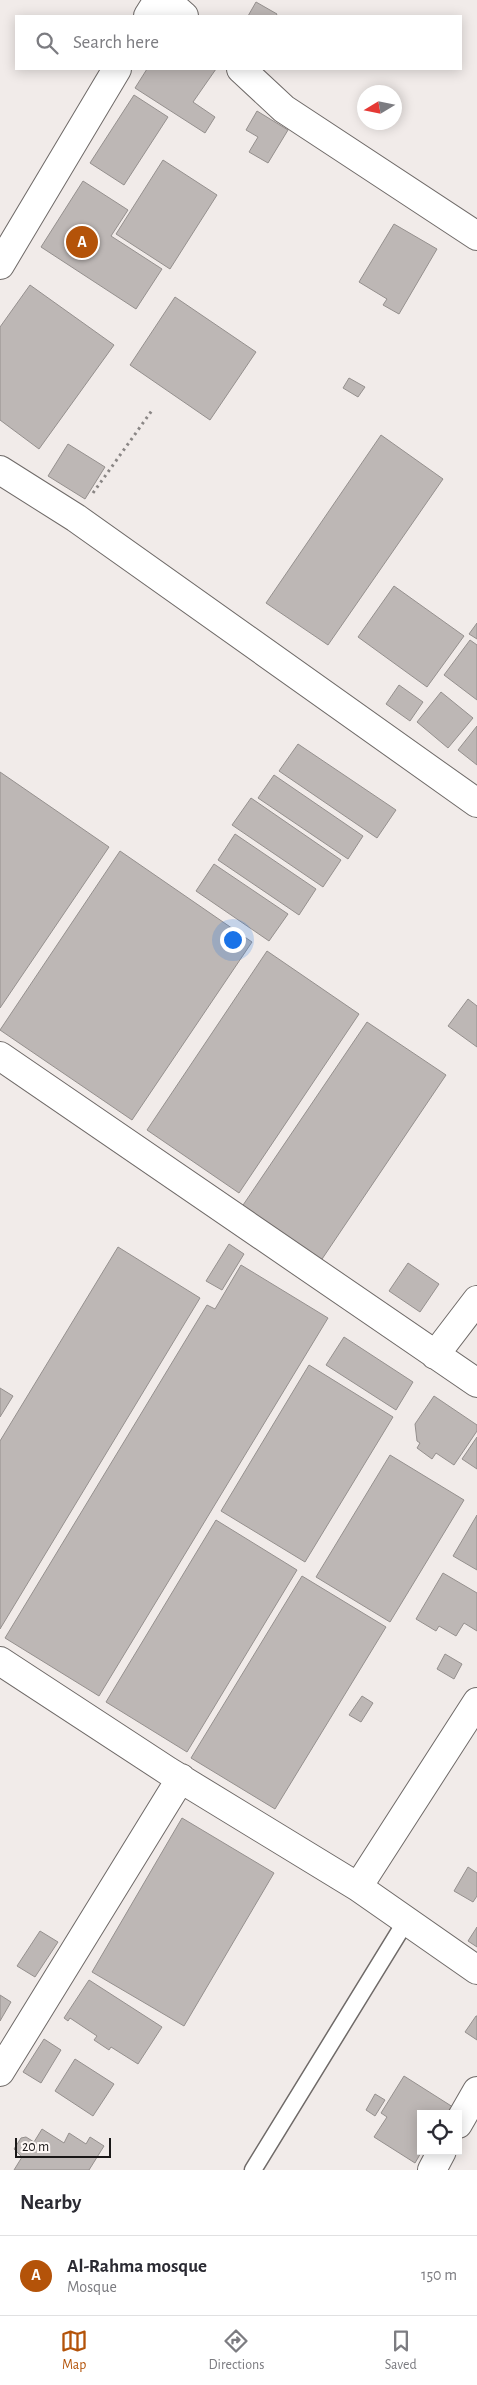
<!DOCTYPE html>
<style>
:root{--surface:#fff;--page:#f2f2f3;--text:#2b2b33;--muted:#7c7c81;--line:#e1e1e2;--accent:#b45309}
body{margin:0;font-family:"Alegreya Sans",sans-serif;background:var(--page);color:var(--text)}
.controls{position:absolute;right:15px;bottom:15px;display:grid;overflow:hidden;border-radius:0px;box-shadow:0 2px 12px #0003}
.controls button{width:45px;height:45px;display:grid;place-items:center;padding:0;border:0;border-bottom:1px solid var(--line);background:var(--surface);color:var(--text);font:25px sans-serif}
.compass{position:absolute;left:357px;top:85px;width:45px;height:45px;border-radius:50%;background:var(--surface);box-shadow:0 2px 12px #0003;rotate:260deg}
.scale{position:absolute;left:15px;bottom:12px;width:96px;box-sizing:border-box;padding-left:5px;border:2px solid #1a1818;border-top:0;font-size:14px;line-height:18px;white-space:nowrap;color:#1a1818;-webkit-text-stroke:4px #fef8f6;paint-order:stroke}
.you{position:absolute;left:232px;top:939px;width:18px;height:18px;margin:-12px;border:4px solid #fff;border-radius:50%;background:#1a73e8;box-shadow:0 0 0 8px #1a73e833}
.badge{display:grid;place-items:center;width:32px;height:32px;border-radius:50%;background:var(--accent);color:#fff;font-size:16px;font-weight:700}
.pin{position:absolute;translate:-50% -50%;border:2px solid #fff;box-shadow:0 1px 5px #0006}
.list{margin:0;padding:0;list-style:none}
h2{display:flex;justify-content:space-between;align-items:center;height:65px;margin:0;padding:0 20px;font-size:21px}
h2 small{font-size:16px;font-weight:400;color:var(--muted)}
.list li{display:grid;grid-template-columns:32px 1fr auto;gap:15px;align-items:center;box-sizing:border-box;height:80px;padding:0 20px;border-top:1px solid var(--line)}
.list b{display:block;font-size:19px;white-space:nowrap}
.list p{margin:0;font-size:16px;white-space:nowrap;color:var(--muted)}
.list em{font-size:16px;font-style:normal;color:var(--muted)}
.icon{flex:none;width:28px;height:28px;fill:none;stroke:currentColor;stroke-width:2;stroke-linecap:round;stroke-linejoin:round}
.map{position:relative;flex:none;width:477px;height:2170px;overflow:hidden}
.search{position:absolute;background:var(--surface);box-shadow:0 2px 12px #0003;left:15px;right:15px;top:15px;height:55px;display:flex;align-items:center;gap:12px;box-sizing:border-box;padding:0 18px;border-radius:0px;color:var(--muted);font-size:19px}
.sheet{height:145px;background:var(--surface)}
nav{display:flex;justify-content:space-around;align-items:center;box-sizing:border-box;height:70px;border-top:1px solid var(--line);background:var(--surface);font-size:14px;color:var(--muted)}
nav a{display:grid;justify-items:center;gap:2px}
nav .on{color:var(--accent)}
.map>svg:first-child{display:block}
.building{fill:#bdb7b5;stroke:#95908e}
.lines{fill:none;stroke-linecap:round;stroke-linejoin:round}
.service-casing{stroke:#6f6a68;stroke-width:19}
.minor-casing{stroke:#6f6a68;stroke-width:30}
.path{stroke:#8a8685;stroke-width:3;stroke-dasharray:2.5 4;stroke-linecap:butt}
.service{stroke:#fff;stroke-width:16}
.minor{stroke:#fff;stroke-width:28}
</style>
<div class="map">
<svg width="477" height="2170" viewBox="0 0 477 2170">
<rect width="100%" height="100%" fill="#f1ebe9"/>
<!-- building -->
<path class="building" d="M256,2L277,14L276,16H248Z
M147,69H216L193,102L215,117L205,133L135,88Z
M134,95L168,117L124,185L90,163Z
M257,111L288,130L268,163L249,152L258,137L246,130Z
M163,160L217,195L170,269L116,234Z
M83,181L128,210L111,236L162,269L136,309L41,247Z
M394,224L437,249L399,314L383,305L387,299L359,282Z
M30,285L114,345L39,449L0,420V327Z
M175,297L256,352L210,420L130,365Z
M349,378L365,387L358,397L343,388Z
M381,435L443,479L328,645L266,603Z
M68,444L105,467L85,499L48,476Z
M394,586L464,636L427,687L358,637Z
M477,623V639L469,634Z
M470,640L477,645V700L444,675Z
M399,685L423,702L410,721L386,704Z
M441,692L473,718L448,748L417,722Z
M477,726V765L458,750Z
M298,744L396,810L377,838L279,771Z
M0,772L109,847L0,1008Z
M274,775L363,836L348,859L258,798Z
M251,798L341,860L323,887L232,825Z
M235,834L316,889L299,915L218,860Z
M120,851L252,942L132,1120L0,1030Z
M214,864L288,914L269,941L196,891Z
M267,951L359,1014L239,1193L147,1130Z
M468,999L477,1006V1047L448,1026Z
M367,1022L446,1075L318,1265L239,1211Z
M229,1244L244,1254L222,1290L206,1281Z
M118,1247L200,1298L0,1629V1441Z
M408,1263L439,1284L420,1312L389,1291Z
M241,1265L328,1318L99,1696L5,1638L207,1305L215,1309Z
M344,1337L413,1382L396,1410L326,1365Z
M309,1365L393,1417L305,1562L221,1511Z
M0,1388L13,1396L0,1417Z
M434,1396L477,1425V1431L454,1465L436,1453L432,1459L417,1448L420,1443L417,1441L415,1424Z
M477,1437V1469L462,1459Z
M390,1455L464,1500L390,1622L316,1577Z
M477,1515V1570L453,1556Z
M216,1520L297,1570L187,1752L106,1702Z
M443,1573L477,1593V1631L464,1623L456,1636L439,1626L436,1631L416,1619Z
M302,1576L386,1627L275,1809L191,1758Z
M445,1654L462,1664L454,1679L437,1669Z
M362,1696L373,1703L361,1722L349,1715Z
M182,1818L274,1873L184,2026L92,1972Z
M468,1867L477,1873V1896L473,1902L454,1891Z
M477,1927V1947L468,1941Z
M40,1931L58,1942L35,1977L17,1966Z
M89,1980L162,2027L138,2064L111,2047L109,2050L94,2040L97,2036L70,2018L68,2021L64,2018Z
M0,1995L11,2002L0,2021Z
M476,2016H477V2040L465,2032Z
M44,2039L61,2050L41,2083L23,2072Z
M75,2059L114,2084L93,2116L55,2091Z
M404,2076L456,2109L453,2114H421L422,2151L415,2163L374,2137L387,2117L381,2113Z
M375,2094L385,2100L375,2116L366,2110Z
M42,2129L64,2143L69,2133L86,2144L90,2137L104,2146L89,2170H14L22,2157L14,2149L21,2138L26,2137L34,2142Z"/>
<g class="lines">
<!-- service casing -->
<g class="service-casing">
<path id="service" d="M253,2170L406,1921"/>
</g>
<!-- minor casing -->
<g class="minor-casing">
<path id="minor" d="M166,0L184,16
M148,16L158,0
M241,69L284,109L477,236
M0,265L117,69
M0,470L76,518L477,803
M0,1056L477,1383
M435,1355L477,1300
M0,1661L168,1771L358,1887L477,1970
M358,1887L477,1702
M0,2072L181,1778
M458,2124L477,2091
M432,2170L442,2151"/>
</g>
<!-- path -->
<path class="path" d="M93,493L153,409"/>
<!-- service -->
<use href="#service" class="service"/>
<!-- minor -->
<use href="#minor" class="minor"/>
</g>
</svg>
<div class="controls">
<button><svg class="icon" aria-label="locate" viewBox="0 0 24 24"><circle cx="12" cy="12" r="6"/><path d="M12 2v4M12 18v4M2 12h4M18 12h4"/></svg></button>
</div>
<svg class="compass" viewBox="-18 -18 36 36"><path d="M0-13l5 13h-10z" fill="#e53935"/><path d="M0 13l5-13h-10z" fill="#7c7c81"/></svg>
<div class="scale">20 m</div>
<div class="you"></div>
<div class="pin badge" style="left:82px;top:242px">A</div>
<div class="search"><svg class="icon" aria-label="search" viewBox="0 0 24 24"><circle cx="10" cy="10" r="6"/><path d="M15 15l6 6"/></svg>Search here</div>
</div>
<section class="sheet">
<h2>Nearby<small></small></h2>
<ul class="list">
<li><span class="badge">A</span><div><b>Al-Rahma mosque</b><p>Mosque</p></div><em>150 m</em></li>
</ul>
</section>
<nav>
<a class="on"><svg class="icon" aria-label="map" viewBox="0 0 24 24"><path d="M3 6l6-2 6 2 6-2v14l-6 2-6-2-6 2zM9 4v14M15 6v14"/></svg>Map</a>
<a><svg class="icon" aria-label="directions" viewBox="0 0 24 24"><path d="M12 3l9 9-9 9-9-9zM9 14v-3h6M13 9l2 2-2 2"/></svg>Directions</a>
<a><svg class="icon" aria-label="saved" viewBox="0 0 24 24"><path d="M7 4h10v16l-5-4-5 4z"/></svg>Saved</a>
</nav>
